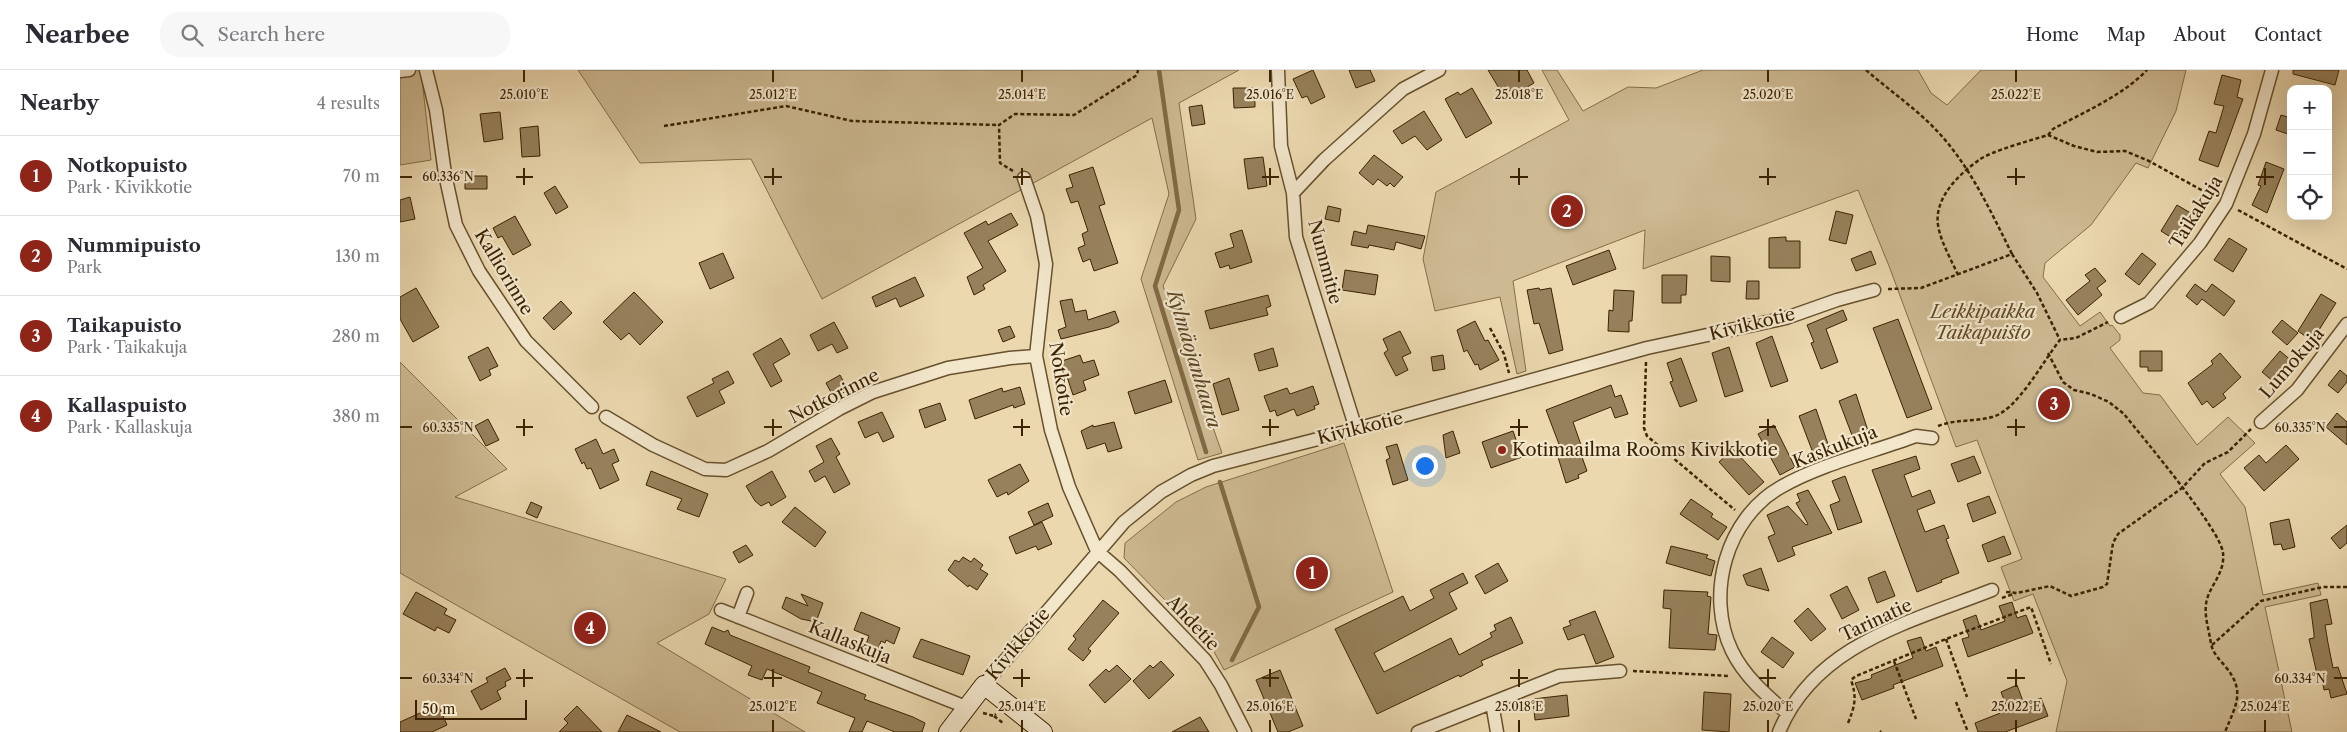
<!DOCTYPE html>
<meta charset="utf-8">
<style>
:root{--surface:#fff;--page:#f7f7f7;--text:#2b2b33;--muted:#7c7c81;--line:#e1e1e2;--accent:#8f2418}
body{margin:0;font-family:"Libre Caslon Text",serif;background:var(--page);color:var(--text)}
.controls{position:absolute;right:15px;top:15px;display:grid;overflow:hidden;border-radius:10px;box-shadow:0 5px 20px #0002}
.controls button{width:45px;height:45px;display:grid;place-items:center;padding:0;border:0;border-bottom:1px solid var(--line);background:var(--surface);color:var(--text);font:25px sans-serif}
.scale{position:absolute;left:15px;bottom:12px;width:112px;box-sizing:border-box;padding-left:5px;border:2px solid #3b2202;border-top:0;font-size:14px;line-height:18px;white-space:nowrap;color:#3b2202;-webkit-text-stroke:4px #f2e6cb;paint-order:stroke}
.you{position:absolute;left:1024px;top:395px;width:18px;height:18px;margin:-12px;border:4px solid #fff;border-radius:50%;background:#1a73e8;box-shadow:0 0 0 8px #1a73e833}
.badge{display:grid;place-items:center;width:32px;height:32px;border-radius:50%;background:var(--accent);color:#fff;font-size:16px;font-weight:700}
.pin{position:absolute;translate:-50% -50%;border:2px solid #fff;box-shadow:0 1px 5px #0006}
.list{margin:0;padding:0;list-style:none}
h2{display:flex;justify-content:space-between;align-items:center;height:65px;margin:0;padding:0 20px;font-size:21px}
h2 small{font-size:16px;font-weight:400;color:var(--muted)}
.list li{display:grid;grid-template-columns:32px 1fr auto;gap:15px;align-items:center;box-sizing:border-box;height:80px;padding:0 20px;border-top:1px solid var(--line)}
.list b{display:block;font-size:19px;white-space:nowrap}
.list p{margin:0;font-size:16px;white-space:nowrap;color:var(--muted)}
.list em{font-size:16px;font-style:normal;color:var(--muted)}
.icon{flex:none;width:28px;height:28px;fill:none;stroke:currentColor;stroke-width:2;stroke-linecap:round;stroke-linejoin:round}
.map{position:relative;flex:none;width:1947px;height:662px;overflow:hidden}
header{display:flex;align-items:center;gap:30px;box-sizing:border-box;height:70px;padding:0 25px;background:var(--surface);border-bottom:1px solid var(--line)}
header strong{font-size:24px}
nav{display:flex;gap:28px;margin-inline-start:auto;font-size:18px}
.search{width:350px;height:45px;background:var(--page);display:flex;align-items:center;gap:12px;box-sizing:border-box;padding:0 18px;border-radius:20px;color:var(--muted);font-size:19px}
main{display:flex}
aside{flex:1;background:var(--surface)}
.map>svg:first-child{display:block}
.green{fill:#cdb992;stroke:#846e4a}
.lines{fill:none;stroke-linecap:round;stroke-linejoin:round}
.stream{stroke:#816a46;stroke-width:4.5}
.building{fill:#97815c;stroke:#3b2202}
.street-casing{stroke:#67502d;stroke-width:15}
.secondary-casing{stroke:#3b2202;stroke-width:20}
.path{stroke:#3b2202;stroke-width:2.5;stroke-dasharray:4 2.5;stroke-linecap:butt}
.street{stroke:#f2e6cb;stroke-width:12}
.secondary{stroke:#f2e6cb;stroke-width:18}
.ticks{fill:none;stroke:#3b2202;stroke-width:2}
.poi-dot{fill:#8f2418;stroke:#f2e6cb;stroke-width:2}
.labels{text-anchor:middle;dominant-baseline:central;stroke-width:4.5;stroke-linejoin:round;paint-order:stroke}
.street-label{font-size:18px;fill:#3b2202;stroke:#f2e6cb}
.park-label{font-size:18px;font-style:italic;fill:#604826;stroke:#f2e6cb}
.poi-label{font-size:18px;fill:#3b2202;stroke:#f2e6cb;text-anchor:start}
.water-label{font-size:19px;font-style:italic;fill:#5e4624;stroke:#f2e6cb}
.ticks-label{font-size:12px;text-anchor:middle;fill:#3b2202;stroke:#f2e6cb;stroke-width:4.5;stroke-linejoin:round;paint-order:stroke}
</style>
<header>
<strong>Nearbee</strong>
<div class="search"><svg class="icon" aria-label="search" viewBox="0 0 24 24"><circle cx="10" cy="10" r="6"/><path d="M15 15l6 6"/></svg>Search here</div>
<nav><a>Home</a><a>Map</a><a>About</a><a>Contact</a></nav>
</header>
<main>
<aside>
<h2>Nearby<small>4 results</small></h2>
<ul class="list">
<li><span class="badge">1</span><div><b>Notkopuisto</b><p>Park · Kivikkotie</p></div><em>70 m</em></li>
<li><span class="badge">2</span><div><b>Nummipuisto</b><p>Park</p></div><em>130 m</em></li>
<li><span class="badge">3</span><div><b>Taikapuisto</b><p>Park · Taikakuja</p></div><em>280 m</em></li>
<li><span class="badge">4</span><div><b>Kallaspuisto</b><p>Park · Kallaskuja</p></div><em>380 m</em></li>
</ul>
</aside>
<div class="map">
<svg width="1947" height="662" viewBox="0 0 1947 662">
<rect width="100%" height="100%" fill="#ebd8af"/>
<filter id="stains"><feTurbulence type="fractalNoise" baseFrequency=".004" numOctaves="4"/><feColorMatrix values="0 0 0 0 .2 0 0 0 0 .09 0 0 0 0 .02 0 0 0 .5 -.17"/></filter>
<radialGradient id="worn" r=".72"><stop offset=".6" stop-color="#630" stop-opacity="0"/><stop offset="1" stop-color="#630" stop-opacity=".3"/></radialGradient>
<!-- green -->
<path class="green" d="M0,0H21L31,90L0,95Z
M178,0H839L779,33L796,149L763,216L822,383L798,390L741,209L769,124L752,48L422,229L351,89L240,93Z
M1142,0H1157L1183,41L1228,17L1256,18L1303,0H1518L1531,23L1547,35L1581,0H1786L1776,41L1748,98L1736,93L1691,155L1645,193L1643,207L1680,256L1700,242L1710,256L1712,255L1720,265V270L1710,278L1743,323L1760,325L1797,375L1828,347L1855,373L1820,404L1845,437L1863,525L1918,513L1921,525L1865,537L1892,662H1656L1667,611L1633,524L1614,531L1601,497L1622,489L1577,370L1556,377L1489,196L1458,120L1243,199L1245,160L1113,211L1126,301L1117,304L1100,227L1035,241L1023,189L1036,122L1169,50Z
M0,292L107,399L55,427L326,509L309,544L257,573L405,662H280L0,503Z
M944,373L993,522L824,600L812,578L724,488L725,473L776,432L806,417Z"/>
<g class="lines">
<!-- stream -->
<path class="stream" d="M759,0L779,140L755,216L806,382
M820,412L859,537L832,590"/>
</g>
<!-- building -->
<path class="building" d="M913,0L925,27L911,34L907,26L902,28L893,9Z
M949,0H970L975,11L956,18Z
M1088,0H1127L1134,13L1115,24L1113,19L1109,21L1106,16L1100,20Z
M1893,0H1939L1935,15L1893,4Z
M1822,5L1841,10L1837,27L1843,29L1818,97L1799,90L1809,61L1816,63L1824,36L1814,34Z
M833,18H855V37L834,38Z
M1072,18L1092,53L1066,68L1045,29L1058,22L1060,25Z
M802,35L805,54L792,56L789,37Z
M1024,41L1042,70L1027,80L1015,66L1002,74L993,61Z
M100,42L103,69L84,72L80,44Z
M1881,45L1891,48V65L1876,60Z
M138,56L140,86L122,87L120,58Z
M974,85L1003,107L994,117L990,113L987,116L978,109L973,115L959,103Z
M863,87L867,116L848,119L844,89Z
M1866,92L1884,99L1867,143L1852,135L1861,116L1858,115Z
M693,97L705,134L699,136L718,193L694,201L690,189L683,192L678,178L685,175L682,164L688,161L678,131L671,133L666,119L673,117L669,105Z
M65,106H87V119H65Z
M155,116L168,137L156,144L144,123Z
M10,127L15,149L0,152V130Z
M1777,135L1794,145L1779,167L1774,165L1772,168L1761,161Z
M928,136L941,139L939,152L925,149Z
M1436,141L1453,145L1446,174L1429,170Z
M611,143L618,155L588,171L606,201L583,215L585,219L574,225L567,207L583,198L564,163L586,151L588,155Z
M115,146L131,175L113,185L102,166L98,168L93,158Z
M968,155L1025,166L1021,179L996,172L994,180L969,175L968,178L951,175L954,161L966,164Z
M842,160L852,192L830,199L829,195L820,198L815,183L834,177L830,164Z
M1386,167V171H1400V198H1369V168Z
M1829,168L1847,179L1833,202L1814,190Z
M1209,180L1216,199L1173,215L1166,196Z
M1471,181L1476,194L1456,201L1451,189Z
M323,183L334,208L310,219L299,193Z
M1742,183L1756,194L1739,215L1725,204Z
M1311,186L1330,187V212L1311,211Z
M1695,198L1706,211L1697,218L1702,225L1678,245L1666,230L1690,211L1685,205Z
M945,200L978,205L975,225L942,220Z
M1262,205H1287L1286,225H1281V233H1262Z
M515,207L524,226L500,237L496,228L476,237L472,227Z
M1347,211H1359V229H1346Z
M1795,214L1806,222L1812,214L1835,231L1824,246L1802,229L1797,235L1786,226Z
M16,218L39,257L13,272L0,249V227Z
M1139,218L1140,220L1151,218L1163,280L1149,284L1139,253L1134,254L1127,220Z
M1214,220L1234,221L1232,251H1229V262L1208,261L1209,240L1213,241Z
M234,222L263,252L240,275L229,263L221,270L203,252Z
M1921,224L1936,233L1912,271L1898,261Z
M868,225L871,236L866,238L868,245L810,259L805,241Z
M672,229L675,242L686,240L688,250L715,241L719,252L709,257L661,269L658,260L666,257L660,231Z
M161,231L172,243L154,260L143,248Z
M1443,240L1447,250L1426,259L1438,292L1421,299L1411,273L1414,272L1407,255Z
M1498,249L1532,339L1507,348L1473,258Z
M1882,250L1898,263L1887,275L1872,262Z
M1075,251L1085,271L1088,270L1099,290L1080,300L1078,294L1075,295L1067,280L1064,282L1057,260Z
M434,252L448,278L437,283L432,274L418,281L410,265Z
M610,256L615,267L603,272L598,260Z
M1000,261L1011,283L1002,287L1008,300L996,306L984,283L988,280L983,269Z
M1372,266L1388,311L1371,317L1356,273Z
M381,268L390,284L373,294L382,311L371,317L353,284Z
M88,277L98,296L89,300L91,305L80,311L68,287Z
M1329,277L1343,321L1325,327L1312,283Z
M873,278L878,296L859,301L854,284Z
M1740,281H1762V301H1748V297H1740Z
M1880,281L1893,292L1875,313L1862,302Z
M1820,283L1841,307L1823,324L1826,328L1813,338L1807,331L1802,335L1788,313L1813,294L1811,291Z
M680,285L683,293L694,290L699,305L683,311L686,320L673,325L662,291Z
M1043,285L1045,299L1033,301L1031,287Z
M1281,288L1297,331L1280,337L1270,312L1273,311L1267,293Z
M1940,300L1947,306V312L1938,323L1928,315Z
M328,301L334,313L319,321L325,333L297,347L287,327L314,313L312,309Z
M440,305L448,320L434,328L426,313Z
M829,308L839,340L822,345L813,314Z
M765,310L772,332L735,344L728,322Z
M1211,315L1215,327L1221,325L1228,344L1215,348L1211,337L1173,352L1181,375L1178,376L1187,401L1178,405L1179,408L1166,413L1157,384L1162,382L1146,340Z
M913,316L919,334L914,336L915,339L897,346L894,339L877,346L875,340L870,342L864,326L887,318L890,324Z
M620,317L625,334L614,338L613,335L575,349L569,330L602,318L603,322Z
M1456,324L1470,367L1455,373L1439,331Z
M540,333L546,350L525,358L519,340Z
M1416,339L1431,383L1415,388L1399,346Z
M482,342L494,367L483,372L478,362L465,368L458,352Z
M1937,343L1947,352V375L1926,357Z
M88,349L99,370L86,376L75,356Z
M714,352L722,378L708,382L705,373L687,379L681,361L693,355V357Z
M1374,355L1395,397L1380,405L1358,364Z
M1053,361L1060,383L1046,388L1043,365Z
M1113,361L1122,387L1091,398L1082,372Z
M431,368L440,384L436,387L450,414L434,423L425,406L415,412L409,401L424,392L416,376Z
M196,369L203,384L214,379L219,391L212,394L219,410L200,419L191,398L187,399L184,392L182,394L175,379Z
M997,374L1008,410L993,415L986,390L990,388L986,377Z
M1886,375L1899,389L1864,421L1844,398L1859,385L1866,393Z
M1333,379L1364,412L1349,425L1319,392Z
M1516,386L1520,399L1504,405L1512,427L1530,420L1535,433L1517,440L1525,462L1544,455L1549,468L1546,469L1559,503L1541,510L1542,512L1517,522L1472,400Z
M1574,386L1581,403L1558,412L1551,394Z
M620,394L629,411L608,425L607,422L597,427L588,410Z
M251,401L308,424L299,447L277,439L282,429L246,415Z
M372,401L386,427L371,436L369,432L361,436L355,431L346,416Z
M1445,406L1462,452L1438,460L1430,435L1440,431L1432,411Z
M1408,420L1432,463L1392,477L1395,485L1378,492L1368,467L1375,464L1367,445L1388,436L1406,455L1408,454L1396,433L1400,431L1397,424Z
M1589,426L1596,443L1573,452L1567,434Z
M1291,429L1313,444L1311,447L1327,457L1318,470L1280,444Z
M131,432L142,437L137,448L126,443Z
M648,433L653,446L634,455L628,442Z
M395,437L426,462L415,477L382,452Z
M1889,449L1895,477L1883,480L1881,474L1874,475L1870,453Z
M642,452L652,474L638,480L636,476L616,484L609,467Z
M1947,455V473L1940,479L1931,468Z
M1604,466L1611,484L1588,492L1582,475Z
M346,475L353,485L339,493L333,482Z
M1271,476L1308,485L1306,488L1315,491L1311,506L1266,493Z
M563,487L571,492L574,488L583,495L580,499L588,504L577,520L569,515L568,517L548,500L555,490L559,492Z
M1098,493L1108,511L1085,524L1075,506Z
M1361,498L1369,521L1347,515L1343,505Z
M1485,501L1495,526L1477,533L1468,508Z
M1063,503L1068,513L1049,523L1057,539L974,583L984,602L1051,568L1059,585L1092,567L1090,563L1096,560L1094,555L1111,547L1123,573L1081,591L1083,595L1060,607L1059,605L977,644L935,559L1003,526L1010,541L1034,528L1030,520Z
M1447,516L1459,540L1442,549L1430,525Z
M1264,520L1308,522L1307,526L1311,527L1308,564L1317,565L1315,580L1269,578L1271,539L1263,538Z
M16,522L47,539L44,544L56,550L49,563L37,557L35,561L3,544Z
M401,524L423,533L416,552L401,549L382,538L386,527L408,536Z
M1927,529L1932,554L1925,555L1928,573L1933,598L1938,597L1947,624L1931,628L1929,619L1924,620L1921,604H1917L1909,569L1914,568V564L1910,533Z
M703,530L719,543L688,579L691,581L683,591L668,579L676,569L673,566Z
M1612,532L1617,548L1626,545L1633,563L1568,587L1562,569L1569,567L1563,550L1576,545L1581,560L1605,551L1599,536Z
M1408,538L1426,559L1411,571L1394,551Z
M1195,541L1214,587L1196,594L1184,564L1168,570L1163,558L1171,555L1169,551Z
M461,542L500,558L494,574L486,570L485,573L481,571L475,588L463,583L469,566L454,560Z
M312,557L324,562L328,560L330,565L410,597L408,602L466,625L464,629L513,647L525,653L522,662H495L467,651L462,662H449L455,648L417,633L422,622L367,599L362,610L348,605L352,596L305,574Z
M1372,567L1394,583L1383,598L1361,582Z
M1521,567L1526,581L1536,577L1543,596L1493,615L1494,618L1462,630L1455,613L1470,609L1472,607L1471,605L1513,588L1507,571Z
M521,569L570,586L563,605L513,587Z
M761,591L774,605L749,629L733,611L750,595L753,598Z
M717,595L731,609L705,633L689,615L706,599L709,602Z
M105,598L111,609L105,612L106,616L97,621L101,629L81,640L71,621L88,612L86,608Z
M880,600L903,656L888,662H878L856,610Z
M1617,615L1624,634L1641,628L1648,646L1605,662H1578L1575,653L1608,640L1601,622Z
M1304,622L1331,624L1329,662L1302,660Z
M1167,625L1169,646L1135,650L1133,629Z
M38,635L47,655L32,662H0V652Z
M177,636L202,662H159L168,653L164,649Z
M227,645L261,662H218Z
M800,647L809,662H772Z"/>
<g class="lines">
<!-- street casing -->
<g class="street-casing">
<path id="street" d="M26,0L36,40L45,104L56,155L79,201L126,271L192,337
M878,0L881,76L893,123L896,167L956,359
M0,1L9,0
M624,108L637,146L646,194L636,286L651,360L669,417L697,481L720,501L805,590L821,615L845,662
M893,123L924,90L1003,19L1039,0
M1721,247L1749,233L1800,173L1826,134L1854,64L1872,0
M206,347L253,375L305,399L326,400L368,381L439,339L473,322L548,298L610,288L636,286
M1861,352L1897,320L1947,254
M321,540L566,637
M338,547L347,523
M584,615L724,452L761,422L791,405L813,396L949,361L1247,278L1386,248L1437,230L1474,220
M1092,633L1097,662
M1387,643C1366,625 1344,606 1332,581C1305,525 1326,448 1381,417C1421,394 1473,382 1516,366L1532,368
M1018,662L1159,606L1220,601
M1379,662C1415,574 1511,552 1592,520"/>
</g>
<!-- secondary casing -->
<g class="secondary-casing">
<path id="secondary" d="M548,662L584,615L643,662"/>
</g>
<!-- path -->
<path class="path" d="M1466,0C1490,21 1518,40 1539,63C1571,98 1591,142 1612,184
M264,56L386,36L452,51L599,55
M1648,65L1653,59C1684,42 1722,26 1747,0
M613,101L600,93L599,55L615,44L674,45L737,5L738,0
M1838,140L1947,199
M1558,205C1551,189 1541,173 1538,155C1534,128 1559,104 1579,90C1591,81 1632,70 1648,65L1674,76L1697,82L1725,81L1749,91L1814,127
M1488,219L1521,218L1612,184L1637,223L1660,270
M1090,258L1104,284L1109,303
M1648,283L1663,312L1674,320L1691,324L1709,332L1724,344C1743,368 1821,460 1823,483C1825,502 1812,513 1807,529C1803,544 1809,559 1811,574C1813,583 1819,589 1825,596C1846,621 1836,635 1825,662
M1246,292L1244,358L1247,366L1335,440
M1538,356C1556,349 1574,352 1592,347C1617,341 1643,291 1660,270L1676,268L1708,252
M1606,522L1617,523L1650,516L1671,526L1703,517L1707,514L1713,473L1718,464L1782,418L1805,393L1828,382L1851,359
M1602,528L1616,523
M1546,569L1567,627
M1812,575L1861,531L1923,517H1947
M1494,591L1516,649
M1233,601L1330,606
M1556,632L1568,662
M583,643L594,646L596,644
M594,646L603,653
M1448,653C1455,636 1457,627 1451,610L1456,606L1546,569L1631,537L1651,594
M1480,661L1481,662"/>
<!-- street -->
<use href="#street" class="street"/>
<!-- secondary -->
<use href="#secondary" class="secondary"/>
</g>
<!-- ticks -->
<path class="ticks" d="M124,0V12M373,0V12M622,0V12M870,0V12M1119,0V12M1368,0V12M1616,0V12M124,98V115M373,98V115M622,98V115M870,98V115M1119,98V115M1368,98V115M1616,98V115M1865,98V115M0,107H12M116,107H133M364,107H382M613,107H630M862,107H879M1110,107H1128M1359,107H1376M1607,107H1625M1856,107H1874M124,349V366M373,349V366M622,349V366M870,349V366M1119,349V366M1368,349V366M1616,349V366M0,357H12M116,357H133M364,357H382M613,357H630M862,357H879M1110,357H1128M1359,357H1376M1607,357H1625M1934,357H1947M124,599V617M373,599V617M622,599V617M870,599V617M1119,599V617M1368,599V617M1616,599V617M0,608H12M116,608H133M364,608H382M613,608H630M862,608H879M1110,608H1128M1359,608H1376M1607,608H1625M1934,608H1947M373,650V662M622,650V662M870,650V662M1119,650V662M1368,650V662M1616,650V662M1865,650V662"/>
<!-- markers -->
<circle class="poi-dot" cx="1102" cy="380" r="5"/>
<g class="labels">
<!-- street labels -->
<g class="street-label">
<text transform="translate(1796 142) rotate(-58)">Taikakuja</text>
<text transform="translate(925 192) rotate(75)">Nummitie</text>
<text transform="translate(104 202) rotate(59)">Kalliorinne</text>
<text transform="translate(1352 254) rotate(-14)">Kivikkotie</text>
<text transform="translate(1892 293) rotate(-49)">Lumokuja</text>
<text transform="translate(661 309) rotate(81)">Notkotie</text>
<text transform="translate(434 326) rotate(-27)">Notkorinne</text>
<text transform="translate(960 358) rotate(-14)">Kivikkotie</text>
<text transform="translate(1435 377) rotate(-21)">Kaskukuja</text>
<text transform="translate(1476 550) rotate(-25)">Tarinatie</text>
<text transform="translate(793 553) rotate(47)">Ahdetie</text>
<text transform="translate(450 572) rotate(22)">Kallaskuja</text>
<text transform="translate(618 574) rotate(-50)">Kivikkotie</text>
</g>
<!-- park labels -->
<g class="park-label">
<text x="1583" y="242">Leikkipaikka<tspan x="1583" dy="21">Taikapuisto</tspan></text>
</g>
<!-- poi labels -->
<g class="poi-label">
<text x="1112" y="380">Kotimaailma Rooms Kivikkotie</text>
</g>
<!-- water labels -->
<g class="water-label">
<text transform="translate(794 289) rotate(73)">Kylmäojanhaara</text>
</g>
</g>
<g class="ticks-label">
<text x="124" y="29">25.010°E</text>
<text x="373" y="29">25.012°E</text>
<text x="622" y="29">25.014°E</text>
<text x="870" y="29">25.016°E</text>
<text x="1119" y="29">25.018°E</text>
<text x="1368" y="29">25.020°E</text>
<text x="1616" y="29">25.022°E</text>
<text x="48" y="111">60.336°N</text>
<text x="48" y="362">60.335°N</text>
<text x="1900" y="362">60.335°N</text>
<text x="48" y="613">60.334°N</text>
<text x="1900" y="613">60.334°N</text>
<text x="373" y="641">25.012°E</text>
<text x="622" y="641">25.014°E</text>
<text x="870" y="641">25.016°E</text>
<text x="1119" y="641">25.018°E</text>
<text x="1368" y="641">25.020°E</text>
<text x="1616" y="641">25.022°E</text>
<text x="1865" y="641">25.024°E</text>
</g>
<rect width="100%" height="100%" filter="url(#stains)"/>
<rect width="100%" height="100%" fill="url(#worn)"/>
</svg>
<div class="controls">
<button>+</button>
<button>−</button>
<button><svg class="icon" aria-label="locate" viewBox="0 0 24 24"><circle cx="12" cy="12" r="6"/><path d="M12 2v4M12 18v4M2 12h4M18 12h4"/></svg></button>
</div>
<div class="scale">50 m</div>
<div class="you"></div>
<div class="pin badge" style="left:912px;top:503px">1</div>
<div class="pin badge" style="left:1167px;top:141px">2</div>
<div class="pin badge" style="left:1654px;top:334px">3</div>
<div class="pin badge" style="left:190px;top:558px">4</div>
</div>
</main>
